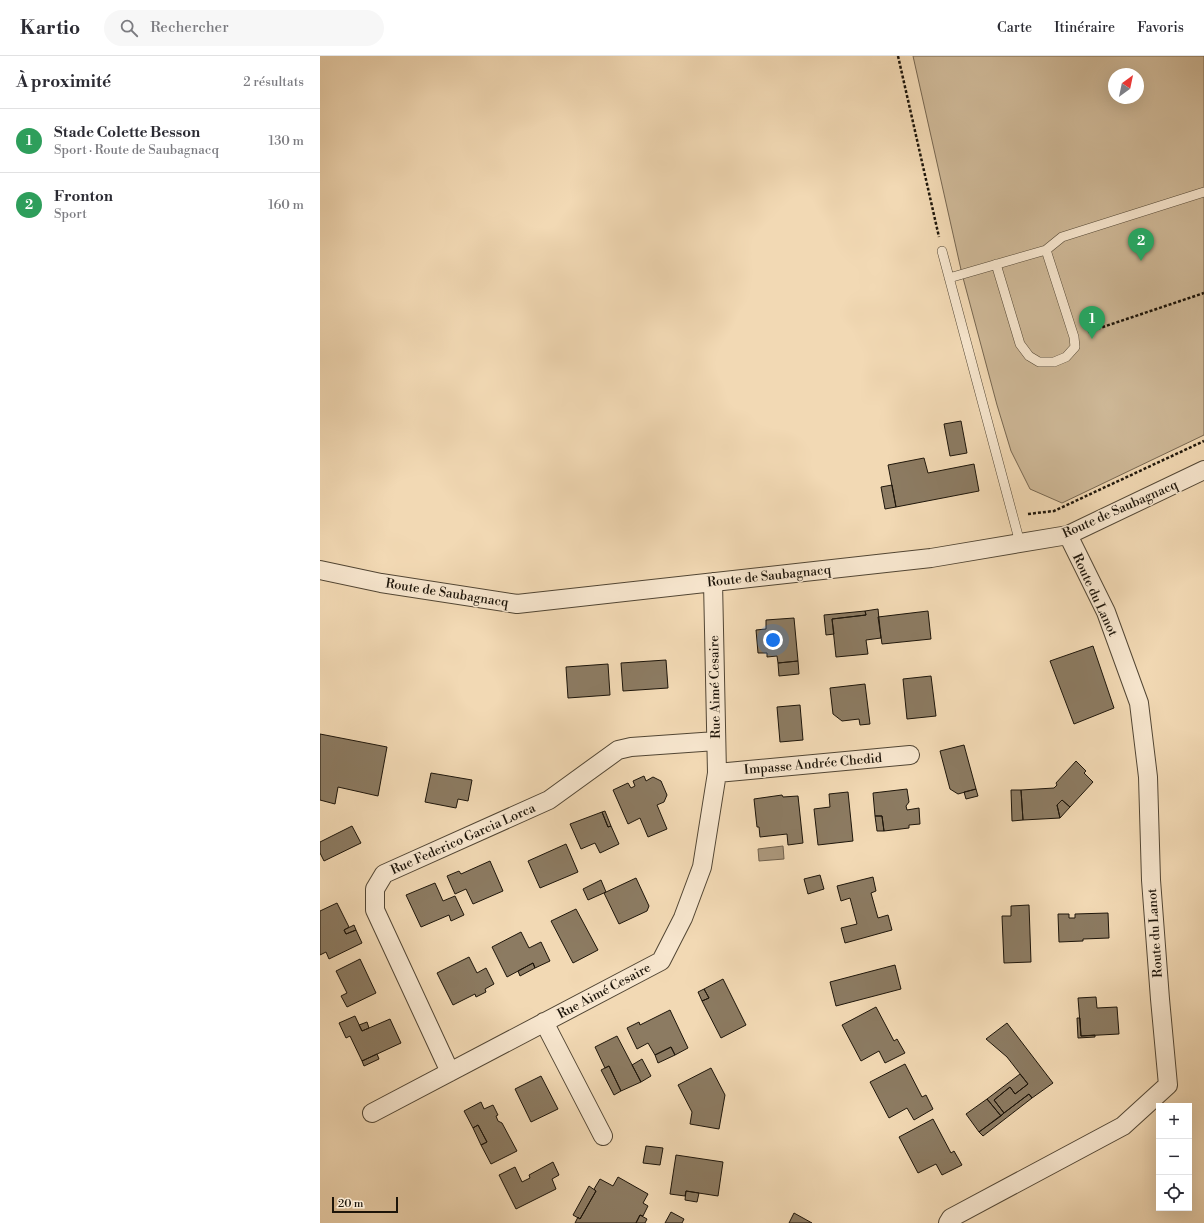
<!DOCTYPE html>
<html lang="fr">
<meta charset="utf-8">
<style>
:root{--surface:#fff;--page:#f7f7f7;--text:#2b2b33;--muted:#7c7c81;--line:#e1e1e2;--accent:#8f2418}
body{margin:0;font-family:"Libre Bodoni",serif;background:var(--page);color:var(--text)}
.controls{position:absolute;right:12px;bottom:12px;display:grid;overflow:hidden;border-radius:0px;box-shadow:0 4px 16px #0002}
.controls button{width:36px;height:36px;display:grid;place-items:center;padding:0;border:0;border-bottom:1px solid var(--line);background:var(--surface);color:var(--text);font:20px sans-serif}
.compass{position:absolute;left:788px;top:12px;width:36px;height:36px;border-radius:50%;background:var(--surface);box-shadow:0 4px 16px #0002;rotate:33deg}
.scale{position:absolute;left:12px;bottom:10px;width:66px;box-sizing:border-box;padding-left:4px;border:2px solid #1d150a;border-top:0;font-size:11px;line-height:14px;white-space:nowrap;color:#1d150a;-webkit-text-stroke:3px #f7e6ce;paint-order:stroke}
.you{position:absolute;left:453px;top:584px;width:14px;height:14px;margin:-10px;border:3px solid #fff;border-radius:50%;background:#1a73e8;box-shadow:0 0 0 6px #1a73e833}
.badge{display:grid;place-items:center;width:26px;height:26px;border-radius:50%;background:var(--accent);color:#fff;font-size:13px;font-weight:700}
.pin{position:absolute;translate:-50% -33px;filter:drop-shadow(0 1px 2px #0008)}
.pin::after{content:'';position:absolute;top:21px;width:14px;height:12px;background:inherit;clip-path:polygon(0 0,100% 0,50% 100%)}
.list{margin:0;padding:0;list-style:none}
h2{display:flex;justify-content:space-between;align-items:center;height:52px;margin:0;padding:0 16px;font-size:17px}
h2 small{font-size:13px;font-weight:400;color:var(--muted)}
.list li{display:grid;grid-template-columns:26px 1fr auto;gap:12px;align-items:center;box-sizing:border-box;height:64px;padding:0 16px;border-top:1px solid var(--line)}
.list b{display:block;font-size:15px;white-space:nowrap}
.list p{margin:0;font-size:13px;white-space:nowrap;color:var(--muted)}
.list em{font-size:13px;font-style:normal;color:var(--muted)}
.icon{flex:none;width:22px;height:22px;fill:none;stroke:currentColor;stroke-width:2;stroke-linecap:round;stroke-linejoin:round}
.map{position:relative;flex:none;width:884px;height:1167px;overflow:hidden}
header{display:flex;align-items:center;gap:24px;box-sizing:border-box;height:56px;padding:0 20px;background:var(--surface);border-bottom:1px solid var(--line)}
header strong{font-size:19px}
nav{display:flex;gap:22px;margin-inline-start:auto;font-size:14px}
.search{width:280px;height:36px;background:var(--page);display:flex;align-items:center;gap:10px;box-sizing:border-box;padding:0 14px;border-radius:22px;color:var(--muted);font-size:15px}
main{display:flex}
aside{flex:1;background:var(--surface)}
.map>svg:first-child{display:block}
.green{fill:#ceb897;stroke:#766650;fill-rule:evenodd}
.water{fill:#aa967a;stroke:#72624d}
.building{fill:#8c7b62;stroke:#1d150a}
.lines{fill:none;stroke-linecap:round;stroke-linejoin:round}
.lane-casing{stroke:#524634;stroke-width:10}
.street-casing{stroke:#524634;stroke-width:20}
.path{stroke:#1d150a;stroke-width:2.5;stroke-dasharray:3 2;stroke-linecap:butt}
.lane{stroke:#f7e6ce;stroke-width:9}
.street{stroke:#f7e6ce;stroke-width:18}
.labels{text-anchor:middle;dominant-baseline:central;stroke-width:3;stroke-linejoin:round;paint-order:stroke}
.street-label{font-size:13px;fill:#1d150a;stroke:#f7e6ce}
</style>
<header>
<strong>Kartio</strong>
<div class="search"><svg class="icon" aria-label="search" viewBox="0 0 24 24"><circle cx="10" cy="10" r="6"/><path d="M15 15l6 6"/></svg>Rechercher</div>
<nav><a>Carte</a><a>Itinéraire</a><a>Favoris</a></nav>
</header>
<main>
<aside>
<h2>À proximité<small>2 résultats</small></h2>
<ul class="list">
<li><span class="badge" style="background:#2e9e5b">1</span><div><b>Stade Colette Besson</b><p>Sport · Route de Saubagnacq</p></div><em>130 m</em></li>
<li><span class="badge" style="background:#2e9e5b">2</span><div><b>Fronton</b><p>Sport</p></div><em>160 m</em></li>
</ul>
</aside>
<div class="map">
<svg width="884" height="1167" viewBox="0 0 884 1167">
<rect width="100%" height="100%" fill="#f2d9b4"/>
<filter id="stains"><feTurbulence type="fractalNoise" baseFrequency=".005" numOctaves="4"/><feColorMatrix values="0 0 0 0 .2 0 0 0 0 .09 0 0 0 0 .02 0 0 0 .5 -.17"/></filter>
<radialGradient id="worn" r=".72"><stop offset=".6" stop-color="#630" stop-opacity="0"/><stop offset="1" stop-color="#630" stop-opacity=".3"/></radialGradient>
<!-- green -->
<path class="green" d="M593,0H884V379L742,447L710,433L691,395L677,349L642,218ZM794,18H818V42H794Z"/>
<!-- water -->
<path class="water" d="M463,790L464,803L439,805L438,793Z"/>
<!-- building -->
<path class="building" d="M641,365L647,397L630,400L624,368Z
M604,402L608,417L654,408L659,435L576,451L568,409Z
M572,429L576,451L565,453L561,431Z
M558,553L561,582L546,584L548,598L516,601L512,563L546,559L545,555Z
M545,555L546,559L512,563L514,578L506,579L504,559Z
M608,555L611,583L562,588L558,561Z
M474,562L478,605L458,607L457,600L447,601V597H438L436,574L446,573V564Z
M773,590L794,652L754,668L730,605Z
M346,604L348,632L303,635L301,607Z
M478,605L479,618L459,620L458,607Z
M288,608L290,639L248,642L246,611Z
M611,620L616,660L587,663L583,623Z
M545,628L550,668L540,669L539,663L522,665L513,658L510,632Z
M480,649L483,684L460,686L457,651Z
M0,678L67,691L58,740L18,731L15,748L0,744Z
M644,689L656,733L638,738L630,733L620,695Z
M756,705L766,715L764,717L773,726L750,751L742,744L737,749L740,762L703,764L701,734L734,732L737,729L736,727Z
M111,717L152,724L148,745L138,743L136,752L105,746Z
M324,720L326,725L333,721L341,725L347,739L344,746L337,749L347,773L328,781L320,762L308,768L293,734L308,727L311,732L315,730L313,725Z
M587,733L589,746L586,750L587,754L599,752L600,768L589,769V772L564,775L562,760H555L553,737Z
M656,733L658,740L646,743L644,736Z
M691,734H701L703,764L692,765Z
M528,736L533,785L498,789L494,753L510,751L509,738Z
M462,739L463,741L478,740L483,787L468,789L467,778L440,781L439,771H437L434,743Z
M742,744L750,751L740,762L737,749Z
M285,755L291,770L288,771L282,756Z
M282,756L288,771L291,770L299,788L280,797L275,787L261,793L250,768Z
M555,760H562L564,775H557Z
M32,770L41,787L4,805L0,797V786Z
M246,788L258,816L220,832L208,805Z
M170,805L183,835L153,848L146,833L135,838L127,820L139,815L141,818Z
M500,819L504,833L488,838L484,823Z
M553,821L556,835L551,837L558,862L568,859L572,874L525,887L521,872L537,868L530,842L521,845L517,830Z
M316,822L329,850L327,855L299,868L284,837Z
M281,824L286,836L268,844L263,833Z
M115,827L123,845L135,840L144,859L131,865L129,859L101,871L86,839Z
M17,847L29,871L24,874L26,878L36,874L42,887L9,903L6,896L0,899V855Z
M709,849L711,906L684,907L682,860H691V850Z
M256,853L278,894L253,907L231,865Z
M788,857L789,882L763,883V885L739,886L738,858H749V862H755V858Z
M34,869L36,874L26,878L24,874Z
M201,876L209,892L221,886L230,905L215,912L213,907L187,921L172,891Z
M149,901L157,917L166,912L174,928L165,933L166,936L156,941L155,938L133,949L117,917Z
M40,903L56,937L27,951L21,940L27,937L16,915Z
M213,907L215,912L200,920L198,915Z
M575,909L581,933L516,950L510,926Z
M403,923L426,969L401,982L382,945L389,942L384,933Z
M384,933L389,942L382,945L378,936Z
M776,941L777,952L797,951L799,978L761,980L758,942Z
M556,951L574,985L577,983L585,997L565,1007L559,995L541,1005L522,969Z
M350,954L368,992L355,999L351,991L335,999L328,987L317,993L307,972L319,966L320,969Z
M35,960L42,975L70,963L81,987L42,1005L30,980L26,982L19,967Z
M757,962H760L761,980L775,979V981L758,982Z
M47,966L49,972L42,975L39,969Z
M687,967L733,1027L712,1042L709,1038L684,1057L674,1044L690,1031L695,1038L708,1028L687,1001L666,983Z
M297,980L321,1026L301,1035L289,1010L285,1012L275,991Z
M351,991L355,999L338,1007L335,999Z
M57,998L59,1003L44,1010L42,1005Z
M322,1003L331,1020L321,1026L312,1009Z
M585,1008L602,1041L606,1039L613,1053L594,1064L587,1052L569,1062L550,1026Z
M289,1010L301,1035L294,1039L281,1014Z
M391,1012L405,1039L399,1073L370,1068L372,1056L358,1029Z
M700,1018L708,1028L695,1038L690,1031L674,1044L684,1057L681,1060L667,1043Z
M221,1020L238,1053L211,1066L195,1033Z
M709,1038L712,1042L663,1080L659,1076Z
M667,1043L681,1060L659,1076L646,1058Z
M161,1046L164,1053L173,1049L178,1059L176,1060L178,1065L182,1067L197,1095L171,1108L161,1089L167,1086L158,1069L153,1072L144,1055Z
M613,1063L631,1097L634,1095L642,1109L622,1119L616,1108L598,1117L579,1081Z
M158,1069L167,1086L161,1089L153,1072Z
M326,1090L343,1092L340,1109L323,1107Z
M356,1099L403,1106L398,1140L366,1135L365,1140L350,1138Z
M233,1106L239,1119L232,1123L236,1133L196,1153L179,1119L195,1111L202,1126L210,1122L209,1119Z
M298,1121L328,1138L323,1147L328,1150L323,1160L320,1159L316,1167H255L258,1161L260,1163L276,1135L274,1133L280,1123L293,1130Z
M269,1130L276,1135L260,1163L253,1159Z
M366,1135L379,1137L377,1146L365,1144Z
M351,1156L364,1163L362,1167H345Z
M474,1157L492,1167H469Z
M320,1159L327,1163L325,1167H316Z"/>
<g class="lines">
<!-- lane casing -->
<g class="lane-casing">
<path id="lane" d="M622,195L700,487
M676,208L700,288L709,300L719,306H734L746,301L755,291L754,281L726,194
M629,222L726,194L742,181L884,136"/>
</g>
<!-- street casing -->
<g class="street-casing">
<path id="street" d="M0,514L61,527L197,548L611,502L748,479L884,414
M397,717L590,699
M224,966L283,1080
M130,1016L55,854V833L64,818L229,744L298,694L311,691L396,685
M52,1057L341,905L363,862L382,811L397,717L393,526
M628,1167L631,1162L803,1070L848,1029L840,943L831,824L828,721L819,647L786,556L748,479"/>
</g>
<!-- path -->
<path class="path" d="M578,0L619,181
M768,276L884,237
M708,458L734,455L884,385"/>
<!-- lane -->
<use href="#lane" class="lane"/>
<!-- street -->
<use href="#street" class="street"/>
</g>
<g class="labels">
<!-- street labels -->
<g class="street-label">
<text transform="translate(800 453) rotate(-24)">Route de Saubagnacq</text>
<text transform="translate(449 520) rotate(-6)">Route de Saubagnacq</text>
<text transform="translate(127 537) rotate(9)">Route de Saubagnacq</text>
<text transform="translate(775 539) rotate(65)">Route du Lanot</text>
<text transform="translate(395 631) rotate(-91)">Rue Aimé Cesaire</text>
<text transform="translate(493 708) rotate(-5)">Impasse Andrée Chedid</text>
<text transform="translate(143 783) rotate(-24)">Rue Federico Garcia Lorca</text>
<text transform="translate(835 877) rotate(-94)">Route du Lanot</text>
<text transform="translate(284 935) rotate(-28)">Rue Aimé Cesaire</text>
</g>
</g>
<rect width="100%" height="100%" filter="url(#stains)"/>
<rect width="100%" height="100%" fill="url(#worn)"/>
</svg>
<div class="controls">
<button>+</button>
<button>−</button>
<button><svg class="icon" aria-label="locate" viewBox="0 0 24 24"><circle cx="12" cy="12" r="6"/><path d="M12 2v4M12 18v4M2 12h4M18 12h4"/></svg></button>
</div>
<svg class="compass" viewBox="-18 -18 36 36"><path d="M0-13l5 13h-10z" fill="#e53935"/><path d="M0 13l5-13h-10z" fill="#7c7c81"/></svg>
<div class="scale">20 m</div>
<div class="you"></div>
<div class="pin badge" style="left:772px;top:283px;background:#2e9e5b">1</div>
<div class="pin badge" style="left:821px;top:205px;background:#2e9e5b">2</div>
</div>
</main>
